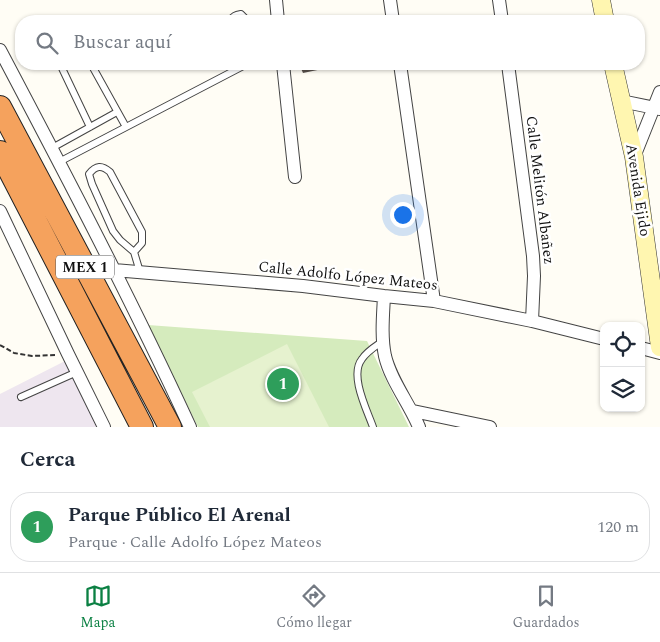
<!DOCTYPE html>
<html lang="es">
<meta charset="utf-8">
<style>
:root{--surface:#fff;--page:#f6f6f7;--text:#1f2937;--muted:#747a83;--line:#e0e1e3;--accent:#0b8043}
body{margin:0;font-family:Spectral,serif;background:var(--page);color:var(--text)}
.controls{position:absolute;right:15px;bottom:15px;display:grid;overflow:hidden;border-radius:10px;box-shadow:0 1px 4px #0004}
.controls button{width:45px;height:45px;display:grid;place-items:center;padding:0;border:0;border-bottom:1px solid var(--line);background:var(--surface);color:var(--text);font:25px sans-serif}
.you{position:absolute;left:402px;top:214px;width:18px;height:18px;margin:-12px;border:4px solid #fff;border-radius:50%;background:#1a73e8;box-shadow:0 0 0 8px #1a73e833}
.badge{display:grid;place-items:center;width:32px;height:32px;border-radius:50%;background:var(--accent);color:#fff;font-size:16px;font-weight:700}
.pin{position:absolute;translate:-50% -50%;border:2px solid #fff;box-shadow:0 1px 5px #0006}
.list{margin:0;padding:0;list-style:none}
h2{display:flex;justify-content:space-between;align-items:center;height:65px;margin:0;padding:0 20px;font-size:21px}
h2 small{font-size:16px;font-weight:400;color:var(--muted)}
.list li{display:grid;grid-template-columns:32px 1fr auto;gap:15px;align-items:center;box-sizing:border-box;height:70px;margin:0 10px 10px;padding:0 10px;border:1px solid var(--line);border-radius:20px}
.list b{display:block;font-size:19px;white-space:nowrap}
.list p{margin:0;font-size:16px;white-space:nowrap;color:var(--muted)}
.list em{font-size:16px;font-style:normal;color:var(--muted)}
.icon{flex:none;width:28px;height:28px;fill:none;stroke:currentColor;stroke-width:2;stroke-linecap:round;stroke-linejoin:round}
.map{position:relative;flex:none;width:660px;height:427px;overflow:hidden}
.search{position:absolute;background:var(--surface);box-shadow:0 1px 4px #0004;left:15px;right:15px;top:15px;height:55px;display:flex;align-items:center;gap:12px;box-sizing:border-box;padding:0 18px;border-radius:20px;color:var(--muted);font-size:19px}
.sheet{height:145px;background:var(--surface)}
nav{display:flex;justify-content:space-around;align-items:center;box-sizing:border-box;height:70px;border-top:1px solid var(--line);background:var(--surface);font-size:14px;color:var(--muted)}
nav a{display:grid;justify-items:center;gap:2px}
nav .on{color:var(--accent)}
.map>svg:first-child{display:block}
.industrial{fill:#eee6ef}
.green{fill:#d5ebbd}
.pitch{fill:#e6f2cf}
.building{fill:#5a524d}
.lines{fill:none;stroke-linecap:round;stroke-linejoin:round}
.lane-casing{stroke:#444;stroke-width:8}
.street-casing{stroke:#444;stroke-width:14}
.secondary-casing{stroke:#333;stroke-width:19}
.highway-casing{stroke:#222;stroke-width:24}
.path{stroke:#333;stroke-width:2;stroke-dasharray:5 2.5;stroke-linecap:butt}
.lane{stroke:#fff;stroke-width:6}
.street{stroke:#fff;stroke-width:12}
.secondary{stroke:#fff6b0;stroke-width:18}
.highway{stroke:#f5a25d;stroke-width:22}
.labels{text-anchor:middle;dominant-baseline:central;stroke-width:5;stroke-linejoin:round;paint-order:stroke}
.shield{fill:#fff;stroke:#585858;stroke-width:1}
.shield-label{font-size:14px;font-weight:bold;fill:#111}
.street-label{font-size:15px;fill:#111;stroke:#fff}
</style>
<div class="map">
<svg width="660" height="427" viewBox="0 0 660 427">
<rect width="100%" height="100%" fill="#fffdf5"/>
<!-- industrial -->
<path class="industrial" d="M65,361L99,427H0V394Z"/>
<!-- green -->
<path class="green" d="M148,325L367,341L409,427H198Z"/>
<!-- pitch -->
<path class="pitch" d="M287,344L329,427H210L192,392Z"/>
<!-- building -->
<path class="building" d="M299,64H332V67L303,73Z"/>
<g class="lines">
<!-- lane casing -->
<g class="lane-casing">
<path id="lane" d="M230,21C232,16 236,15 241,14L248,21
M60,64L90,127
M91,64L126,127
M52,148L117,112
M59,162L247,64
M134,252L142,243V232L110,172C102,165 96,165 89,174L92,184L113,231L120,240L134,252L140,272
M21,397L77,372
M373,427C367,410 349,375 362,359C367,351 376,346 383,341"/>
</g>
<!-- street casing -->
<g class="street-casing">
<path id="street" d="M276,0L278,21
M390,0L393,21
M499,0L502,21
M0,50C66,175 131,299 190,427
M283,64L295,177
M400,64L434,301
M508,64L533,256L534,276L532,321
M621,101L660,109
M634,157L660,92
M0,211L68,354L104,427
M66,278L85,269L114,270L303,286L384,296L434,301L532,321L604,339
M384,296C383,316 381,337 385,356C391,381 409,403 419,427
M641,348L660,353
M413,411L490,427"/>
</g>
<!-- secondary casing -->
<g class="secondary-casing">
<path id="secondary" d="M601,0L605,21
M613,64L634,157L660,347"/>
</g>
<!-- highway casing -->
<g class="highway-casing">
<path id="highway" d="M0,107L170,427
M0,152L142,427"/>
</g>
<!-- path -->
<path class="path" d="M0,345L14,353L32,356L55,355"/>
<!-- lane -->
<use href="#lane" class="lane"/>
<!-- street -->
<use href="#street" class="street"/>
<!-- secondary -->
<use href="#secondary" class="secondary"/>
<!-- highway -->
<use href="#highway" class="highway"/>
</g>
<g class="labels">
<!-- shield labels -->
<rect class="shield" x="56" y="255.5" width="58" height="23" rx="4"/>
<g class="shield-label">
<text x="85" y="267">MEX 1</text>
</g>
<!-- street labels -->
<g class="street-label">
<text transform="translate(540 190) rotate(83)">Calle Melitón Albañez</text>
<text transform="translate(638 190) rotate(81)">Avenida Ejido</text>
<text transform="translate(348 276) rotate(6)">Calle Adolfo López Mateos</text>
</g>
</g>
</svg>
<div class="controls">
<button><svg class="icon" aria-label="locate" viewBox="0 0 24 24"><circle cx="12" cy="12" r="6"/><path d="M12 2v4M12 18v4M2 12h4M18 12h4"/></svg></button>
<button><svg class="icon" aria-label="layers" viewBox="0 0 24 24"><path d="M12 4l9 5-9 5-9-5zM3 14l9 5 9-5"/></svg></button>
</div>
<div class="you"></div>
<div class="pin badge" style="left:283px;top:384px;background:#2e9e5b">1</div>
<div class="search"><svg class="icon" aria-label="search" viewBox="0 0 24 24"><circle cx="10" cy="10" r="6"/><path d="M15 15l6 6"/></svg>Buscar aquí</div>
</div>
<section class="sheet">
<h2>Cerca<small></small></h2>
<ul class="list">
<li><span class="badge" style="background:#2e9e5b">1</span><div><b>Parque Público El Arenal</b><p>Parque · Calle Adolfo López Mateos</p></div><em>120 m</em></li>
</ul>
</section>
<nav>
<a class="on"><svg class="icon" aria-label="map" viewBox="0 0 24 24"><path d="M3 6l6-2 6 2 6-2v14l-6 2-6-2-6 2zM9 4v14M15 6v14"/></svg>Mapa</a>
<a><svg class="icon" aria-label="directions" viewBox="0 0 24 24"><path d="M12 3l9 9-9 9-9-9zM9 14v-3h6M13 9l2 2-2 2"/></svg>Cómo llegar</a>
<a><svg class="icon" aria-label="saved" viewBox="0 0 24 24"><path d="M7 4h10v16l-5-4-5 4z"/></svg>Guardados</a>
</nav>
